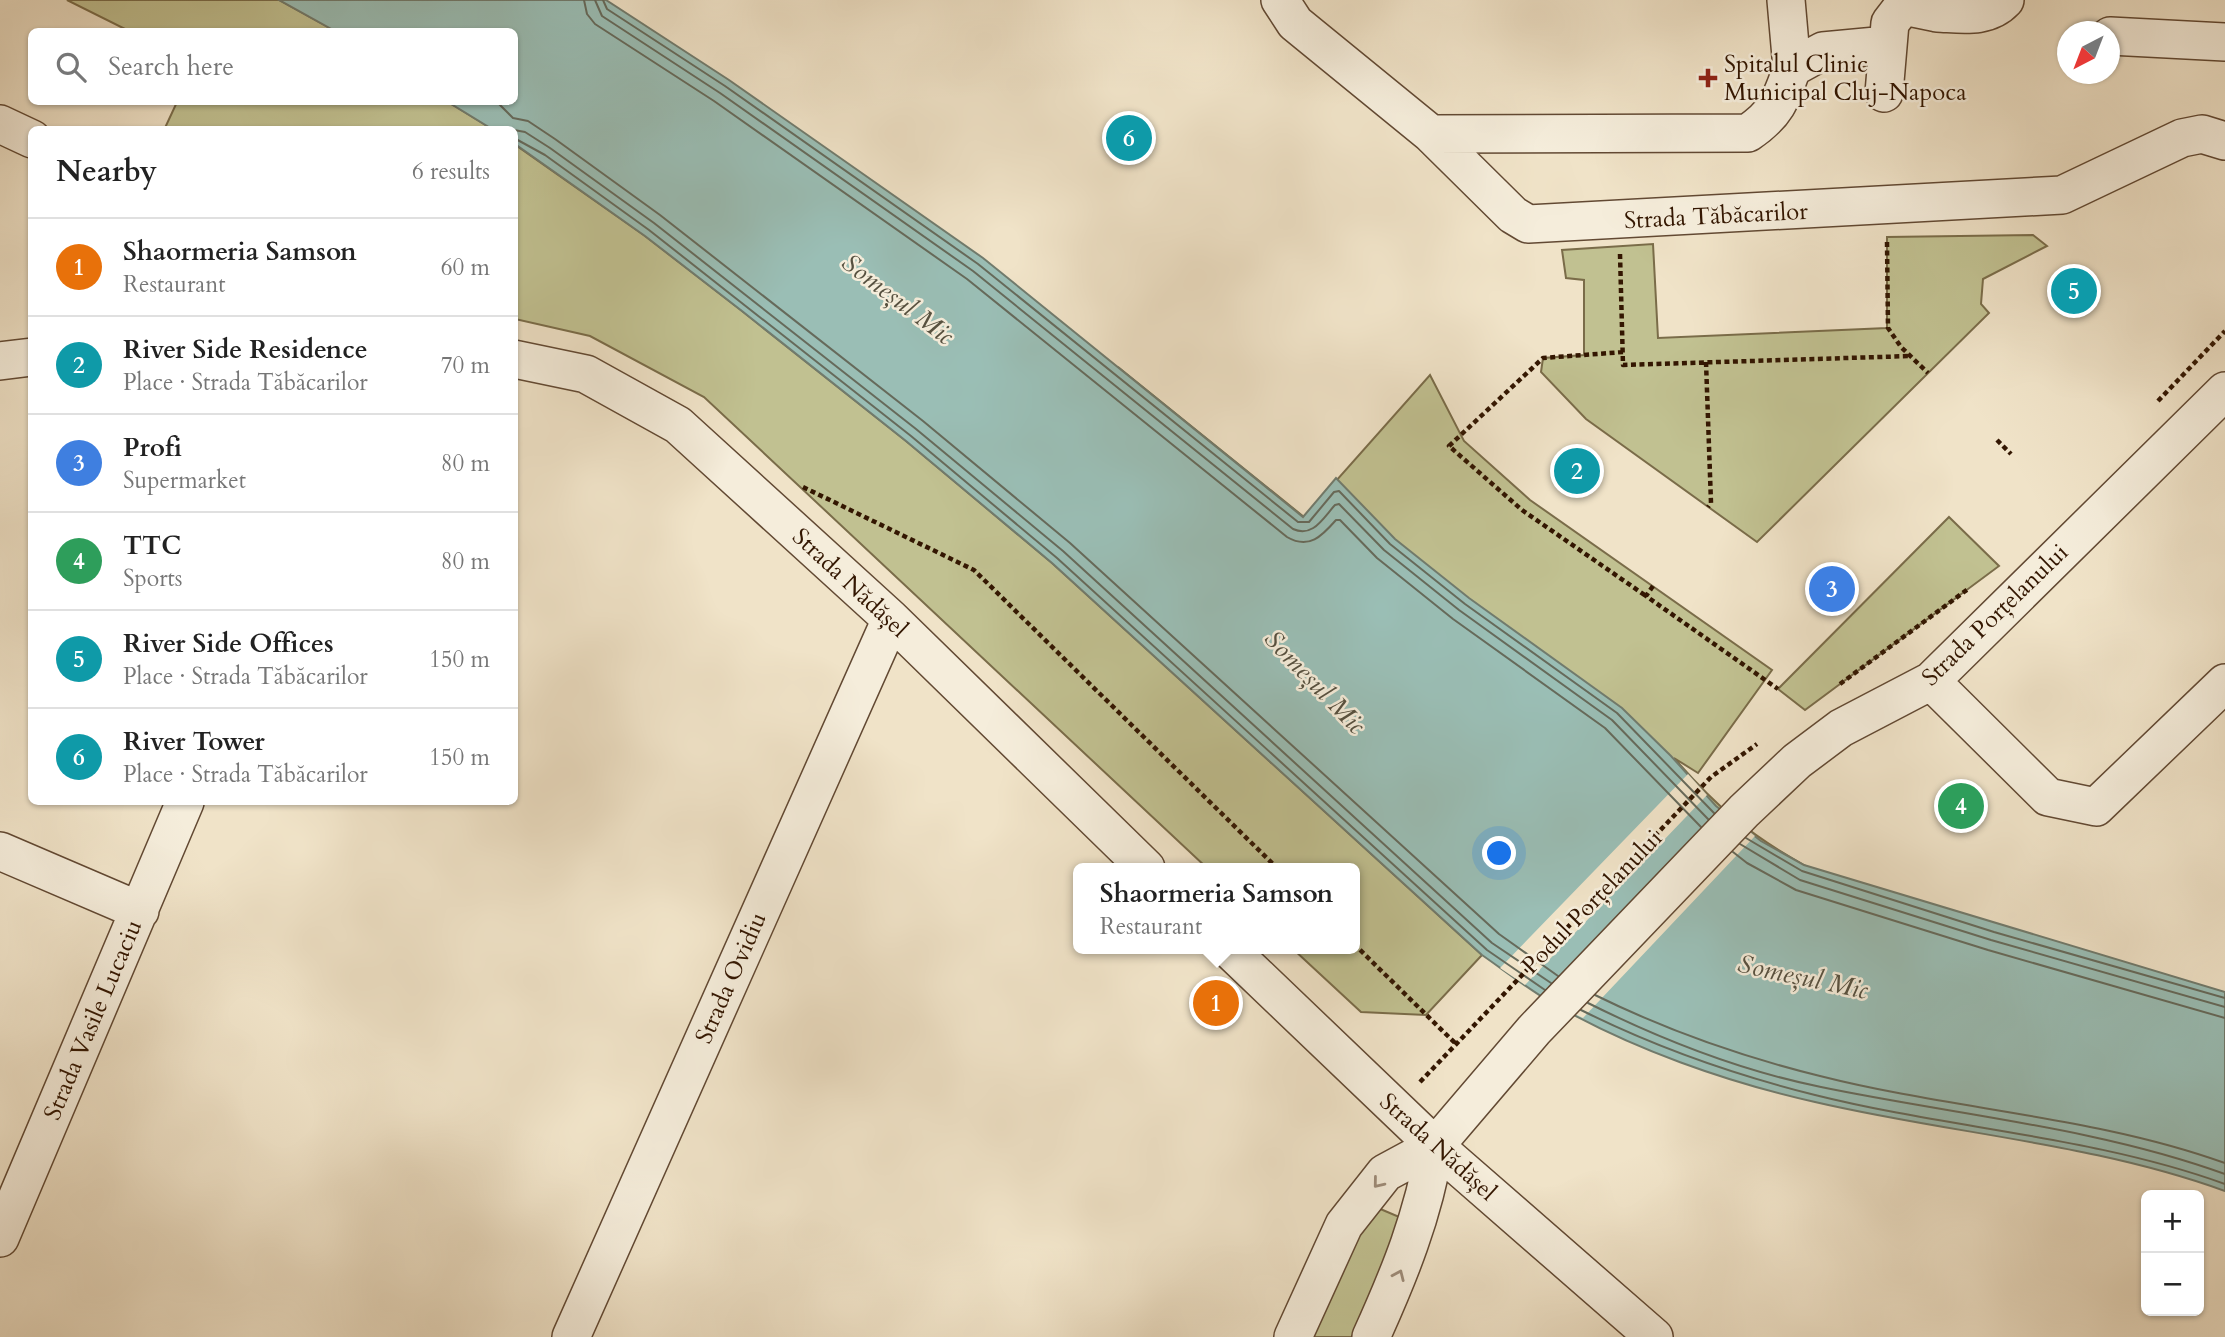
<!DOCTYPE html>
<meta charset="utf-8">
<style>
:root{--surface:#fff;--page:#f2f2f2;--text:#222;--muted:#767676;--line:#e0e0e0;--accent:#db2777}
body{margin:0;font-family:Cardo,serif;background:var(--page);color:var(--text)}
.controls{position:absolute;right:21px;bottom:21px;display:grid;overflow:hidden;border-radius:10px;box-shadow:0 2px 5px #0004}
.controls button{width:63px;height:63px;display:grid;place-items:center;padding:0;border:0;border-bottom:2px solid var(--line);background:var(--surface);color:var(--text);font:35px sans-serif}
.compass{position:absolute;left:2057px;top:21px;width:63px;height:63px;border-radius:50%;background:var(--surface);box-shadow:0 2px 5px #0004;rotate:222deg}
.you{position:absolute;left:1500px;top:854px;width:24px;height:24px;margin:-18px;border:5px solid #fff;border-radius:50%;background:#1a73e8;box-shadow:0 0 0 10px #1a73e833}
.badge{display:grid;place-items:center;width:46px;height:46px;border-radius:50%;background:var(--accent);color:#fff;font-size:23px;font-weight:700}
.pin{position:absolute;translate:-50% -50%;border:4px solid #fff;box-shadow:0 2px 7px #0006}
.popup{position:absolute;left:1073px;top:863px;width:287px;height:91px;box-sizing:border-box;display:grid;place-content:center;border-radius:10px;background:var(--surface);filter:drop-shadow(0 2px 5px #0005);font-size:23px;white-space:nowrap;color:var(--muted)}
.popup b{font-size:26px;color:var(--text)}
.popup::after{content:'';position:absolute;left:50%;top:100%;margin-left:-14px;border:14px solid transparent;border-top-color:var(--surface)}
.list{margin:0;padding:0;list-style:none}
h2{display:flex;justify-content:space-between;align-items:center;height:91px;margin:0;padding:0 28px;font-size:30px}
h2 small{font-size:23px;font-weight:400;color:var(--muted)}
.list li{display:grid;grid-template-columns:46px 1fr auto;gap:21px;align-items:center;box-sizing:border-box;height:98px;padding:0 28px;border-top:2px solid var(--line)}
.list b{display:block;font-size:26px;white-space:nowrap}
.list p{margin:0;font-size:23px;white-space:nowrap;color:var(--muted)}
.list em{font-size:23px;font-style:normal;color:var(--muted)}
.icon{flex:none;width:38px;height:38px;fill:none;stroke:currentColor;stroke-width:2;stroke-linecap:round;stroke-linejoin:round}
.map{position:relative;flex:none;width:2225px;height:1337px;overflow:hidden}
.search{position:absolute;background:var(--surface);box-shadow:0 2px 5px #0004;left:28px;top:28px;width:490px;height:77px;display:flex;align-items:center;gap:18px;box-sizing:border-box;padding:0 24px;border-radius:10px;color:var(--muted);font-size:26px}
.panel{position:absolute;background:var(--surface);box-shadow:0 2px 5px #0004;left:28px;top:126px;width:490px;height:679px;border-radius:10px}
.map>svg:first-child{display:block}
.green{fill:#c1c191;stroke:#7a6c49;stroke-width:2}
.water{fill:#9abeb5;stroke:#717b6d;stroke-width:2}
.pier{fill:#f0e3c8}
.lines{fill:none;stroke-linecap:round;stroke-linejoin:round}
.shore{stroke:#666a5b;stroke-width:2}
.minor-casing{stroke:#624933;stroke-width:40}
.path{stroke:#331601;stroke-width:4.5;stroke-dasharray:5 3.5;stroke-linecap:butt}
.minor{stroke:#f5eddb;stroke-width:37}
.oneway{stroke:#9e8c79}
.poi-dot{fill:#8f2418;stroke:#f5eddb;stroke-width:2.5}
.labels{text-anchor:middle;dominant-baseline:central;stroke-width:5;stroke-linejoin:round;paint-order:stroke}
.poi-label{font-size:24px;fill:#331601;stroke:#f5eddb;text-anchor:start}
.street-label{font-size:24px;fill:#331601;stroke:#f5eddb}
.water-label{font-size:26px;font-style:italic;fill:#575140;stroke:#f5eddb}
</style>
<div class="map">
<svg width="2225" height="1337" viewBox="0 0 2225 1337">
<rect width="100%" height="100%" fill="#f0e3c8"/>
<filter id="stains"><feTurbulence type="fractalNoise" baseFrequency=".00286" numOctaves="4"/><feColorMatrix values="0 0 0 0 .2 0 0 0 0 .09 0 0 0 0 .02 0 0 0 .5 -.17"/></filter>
<radialGradient id="worn" r=".72"><stop offset=".6" stop-color="#630" stop-opacity="0"/><stop offset="1" stop-color="#630" stop-opacity=".3"/></radialGradient>
<!-- green -->
<path class="green" d="M67,0H279L335,31H129Z
M177,102H448L492,129L164,130Z
M514,144L645,236L742,311L906,441L1052,563L1482,955L1426,1015L1361,1012L1293,949H1354V868H1207L704,397L590,336L515,319Z
M2033,235L2047,246L1983,279L1981,304L1989,313L1757,542L1586,419L1541,372L1543,358L1584,355V280L1566,278L1562,250L1653,244L1658,338L1887,328V237Z
M1118,367L1304,517L1430,375L1464,441L1530,500L1772,670L1698,773L1674,758C1716,806 1748,834 1804,865L1702,888Z
M1949,517L1999,566L1805,710L1778,689Z
M1378,1208L1404,1219L1352,1337H1309L1355,1233Z"/>
<!-- water -->
<path class="water" d="M279,0H606L729,80L983,258L1303,517L1336,478L1395,539L1469,598L1622,708L1671,756L1716,806L1761,841L1804,865L2225,992V1191C2093,1143 1952,1134 1815,1102C1726,1082 1632,1049 1552,1003C1528,989 1505,971 1482,955L1052,563L906,441L742,311L645,236L515,144L514,130L492,129L448,102H514V32L335,31Z"/>
<!-- pier -->
<path class="pier" d="M1688,774L1707,795L1525,985L1500,968Z
M1722,810L1755,836L1583,1018L1552,1003Z"/>
<g class="lines">
<!-- shore -->
<path class="shore" d="M584,0L587,14L595,24L714,101L967,279L1287,537C1309,550 1322,536 1336,520H1340L1377,558L1453,619L1605,728L1701,827
M595,0L602,16L720,93L973,271L1293,529C1313,538 1323,518 1335,505L1339,504L1384,550L1459,610L1612,720L1708,819
M603,0L607,9L725,86L978,264L1298,522H1309L1334,492L1339,491L1390,544L1465,604L1617,713L1714,813
M497,102L513,118L528,121L555,139L660,215L923,421L1070,543L1499,934L1558,976
M514,130L525,132L550,148L654,223L916,429L1063,551L1492,943L1551,983
M514,138L545,155L649,230L911,436L1057,558L1487,950L1545,990
M1746,838L1802,871L1994,932L2225,998
M1740,844L1800,880L1991,940L2225,1007
M1733,852L1747,863L1796,890L1988,950L2225,1018
M1595,995C1666,1030 1743,1057 1820,1076C1954,1110 2094,1116 2225,1163
M1588,1003C1660,1039 1742,1071 1821,1087C1956,1115 2095,1127 2225,1174
M1581,1010C1655,1047 1735,1075 1815,1095C1951,1129 2092,1136 2225,1184"/>
<!-- minor casing -->
<g class="minor-casing">
<path id="minor" d="M1280,0L1295,23L1431,134L1513,215L1528,224L2062,195L2182,138L2202,134L2225,141
M1786,0L1792,68
M1937,13C1962,14 1987,19 2005,0
M2110,36L2225,42
M1884,93L1890,23L1903,6L1937,13L1938,0
M0,124L32,139
M1431,134L1748,133C1776,114 1781,100 1792,68L1823,51L1887,45
M514,359L586,374L678,425L891,619L1146,868
M0,361L32,357
M1931,681L2048,797L2096,807L2225,683
M0,851L140,911
M1229,949L1435,1146L1654,1337
M0,1238L185,802
M571,1337L891,619
M1293,1337L1344,1225L1385,1173L1435,1146L1534,1030L1744,811L1797,761L1841,728L1931,681L2225,391
M1371,1337C1400,1273 1423,1216 1435,1146"/>
</g>
<!-- path -->
<path class="path" d="M1887,242L1888,328L1901,347L1928,373
M1620,254L1623,365L1911,356
M1623,352L1543,358L1449,446L1522,510L1646,596
M1706,362L1711,503L1708,507
M2158,401L2225,331
M1997,440L2011,454
M803,487L974,570L1277,868
M1653,586L1646,596L1778,689
M1840,684L1968,589
M1354,944L1456,1044
M1420,1082L1711,777L1757,744"/>
<!-- minor -->
<use href="#minor" class="minor"/>
</g>
<!-- one-way arrows -->
<defs><path id="oneway-chevron" d="M-2-3.5L2.5 0L-2 3.5" fill="none" stroke-width="1.6" stroke-linecap="round" stroke-linejoin="round" transform="scale(1.75)"/></defs>
<g class="oneway">
<use href="#oneway-chevron" transform="translate(1378 1183) rotate(129)"/>
<use href="#oneway-chevron" transform="translate(1399 1275) rotate(-66)"/>
</g>
<!-- markers -->
<path class="poi-dot" d="M1704.5 67.5h7v7h7v7h-7v7h-7v-7h-7v-7h7z"/>
<g class="labels">
<!-- poi labels -->
<g class="poi-label">
<text x="1724" y="64">Spitalul Clinic<tspan x="1724" dy="28">Municipal Cluj-Napoca</tspan></text>
</g>
<!-- street labels -->
<g class="street-label">
<text transform="translate(1716 216) rotate(-3)">Strada Tăbăcarilor</text>
<text transform="translate(850 583) rotate(43)">Strada Nădășel</text>
<text transform="translate(1995 615) rotate(-44)">Strada Porțelanului</text>
<text transform="translate(1592 902) rotate(-46)">Podul Porțelanului</text>
<text transform="translate(731 978) rotate(-66)">Strada Ovidiu</text>
<text transform="translate(93 1020) rotate(-67)">Strada Vasile Lucaciu</text>
<text transform="translate(1438 1147) rotate(42)">Strada Nădășel</text>
</g>
<!-- water labels -->
<g class="water-label">
<text transform="translate(898 299) rotate(37)">Someșul Mic</text>
<text transform="translate(1315 682) rotate(46)">Someșul Mic</text>
<text transform="translate(1803 977) rotate(12)">Someșul Mic</text>
</g>
</g>
<rect width="100%" height="100%" filter="url(#stains)"/>
<rect width="100%" height="100%" fill="url(#worn)"/>
</svg>
<div class="controls">
<button>+</button>
<button>−</button>
</div>
<svg class="compass" viewBox="-18 -18 36 36"><path d="M0-13l5 13h-10z" fill="#e53935"/><path d="M0 13l5-13h-10z" fill="#767676"/></svg>
<div class="you"></div>
<div class="pin badge" style="left:1216px;top:1003px;background:#e8710a">1</div>
<div class="popup"><b>Shaormeria Samson</b>Restaurant</div>
<div class="pin badge" style="left:1577px;top:471px;background:#0f9aa8">2</div>
<div class="pin badge" style="left:1832px;top:589px;background:#3f7fe0">3</div>
<div class="pin badge" style="left:1961px;top:806px;background:#2e9e5b">4</div>
<div class="pin badge" style="left:2074px;top:291px;background:#0f9aa8">5</div>
<div class="pin badge" style="left:1129px;top:138px;background:#0f9aa8">6</div>
<div class="search"><svg class="icon" aria-label="search" viewBox="0 0 24 24"><circle cx="10" cy="10" r="6"/><path d="M15 15l6 6"/></svg>Search here</div>
<section class="panel">
<h2>Nearby<small>6 results</small></h2>
<ul class="list">
<li><span class="badge" style="background:#e8710a">1</span><div><b>Shaormeria Samson</b><p>Restaurant</p></div><em>60 m</em></li>
<li><span class="badge" style="background:#0f9aa8">2</span><div><b>River Side Residence</b><p>Place · Strada Tăbăcarilor</p></div><em>70 m</em></li>
<li><span class="badge" style="background:#3f7fe0">3</span><div><b>Profi</b><p>Supermarket</p></div><em>80 m</em></li>
<li><span class="badge" style="background:#2e9e5b">4</span><div><b>TTC</b><p>Sports</p></div><em>80 m</em></li>
<li><span class="badge" style="background:#0f9aa8">5</span><div><b>River Side Offices</b><p>Place · Strada Tăbăcarilor</p></div><em>150 m</em></li>
<li><span class="badge" style="background:#0f9aa8">6</span><div><b>River Tower</b><p>Place · Strada Tăbăcarilor</p></div><em>150 m</em></li>
</ul>
</section>
</div>
